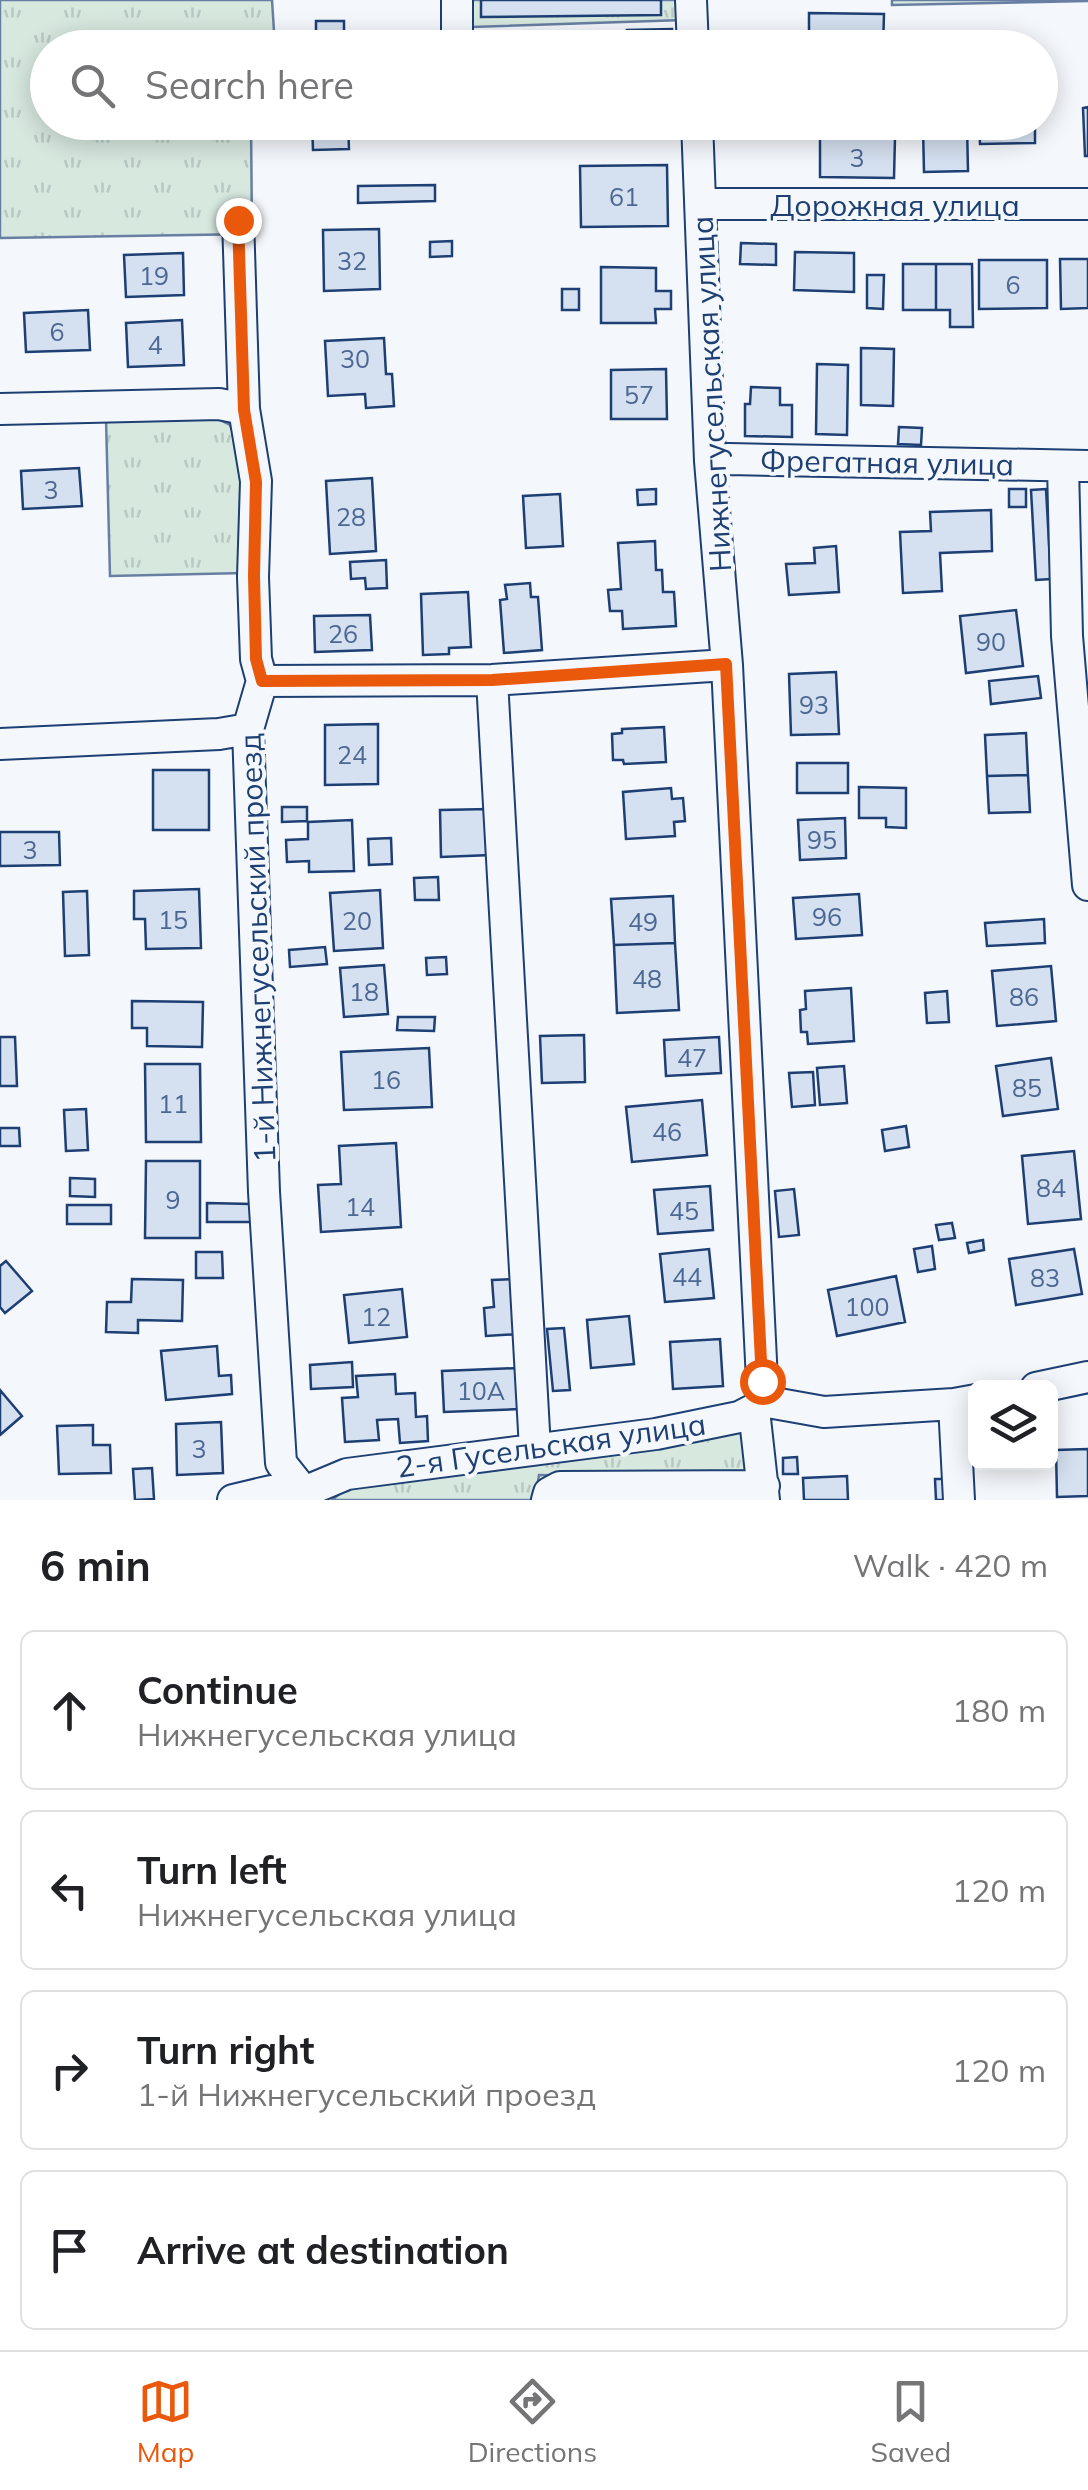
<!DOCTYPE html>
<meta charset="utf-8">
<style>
:root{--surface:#fff;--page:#f2f2f2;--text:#202124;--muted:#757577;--line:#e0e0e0;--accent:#ea580c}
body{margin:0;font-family:Mulish,sans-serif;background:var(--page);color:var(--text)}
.controls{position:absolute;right:30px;bottom:30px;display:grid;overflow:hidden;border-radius:15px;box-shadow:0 5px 25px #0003}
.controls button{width:90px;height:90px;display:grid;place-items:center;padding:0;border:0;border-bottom:2px solid var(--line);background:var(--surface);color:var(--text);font:50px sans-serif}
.stop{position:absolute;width:30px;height:30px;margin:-22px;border:8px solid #ea580c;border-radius:50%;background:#fff}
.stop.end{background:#ea580c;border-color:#fff;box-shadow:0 2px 10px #0008}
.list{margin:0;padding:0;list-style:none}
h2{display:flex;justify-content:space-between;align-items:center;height:130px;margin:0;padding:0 40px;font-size:42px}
h2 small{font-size:32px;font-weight:400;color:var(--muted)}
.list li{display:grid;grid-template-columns:65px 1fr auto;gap:30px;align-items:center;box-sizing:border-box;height:160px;margin:0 20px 20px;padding:0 20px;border:2px solid var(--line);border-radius:15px}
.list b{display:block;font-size:38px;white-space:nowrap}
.list p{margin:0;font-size:32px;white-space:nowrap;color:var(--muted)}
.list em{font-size:32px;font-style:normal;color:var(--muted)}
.icon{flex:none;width:55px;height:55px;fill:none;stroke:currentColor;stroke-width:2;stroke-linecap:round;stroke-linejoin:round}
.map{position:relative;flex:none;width:1088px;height:1500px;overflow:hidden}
.search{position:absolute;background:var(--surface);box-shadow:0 5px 25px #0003;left:30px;right:30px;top:30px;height:110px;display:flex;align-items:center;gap:25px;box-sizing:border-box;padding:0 35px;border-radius:55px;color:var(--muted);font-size:38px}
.sheet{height:850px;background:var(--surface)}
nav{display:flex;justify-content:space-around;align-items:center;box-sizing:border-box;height:140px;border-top:2px solid var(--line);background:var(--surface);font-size:28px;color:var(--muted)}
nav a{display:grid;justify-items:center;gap:5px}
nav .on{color:var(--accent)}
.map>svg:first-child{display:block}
.grass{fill:url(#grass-tufts);stroke:#687fa3;stroke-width:2.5}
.building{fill:#d5e0f0;stroke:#1d3f73;stroke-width:2.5}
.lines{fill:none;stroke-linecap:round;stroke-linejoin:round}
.minor-casing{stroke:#1d3f73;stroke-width:34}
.minor{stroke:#f4f7fb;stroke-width:30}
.route{stroke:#ea580c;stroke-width:12}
.labels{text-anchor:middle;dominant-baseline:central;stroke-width:8;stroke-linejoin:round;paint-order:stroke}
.number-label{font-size:25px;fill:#4b6792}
.street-label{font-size:30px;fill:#1d3f73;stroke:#f4f7fb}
</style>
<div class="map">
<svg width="1088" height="1500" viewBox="0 0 1088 1500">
<defs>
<pattern id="grass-tufts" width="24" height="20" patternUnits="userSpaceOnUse" patternTransform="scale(2.5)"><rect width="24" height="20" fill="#d7e8df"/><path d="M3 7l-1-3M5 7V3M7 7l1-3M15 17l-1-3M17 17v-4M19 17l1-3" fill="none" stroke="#b8c8c3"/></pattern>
</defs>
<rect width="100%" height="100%" fill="#f4f7fb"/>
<!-- grass -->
<path class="grass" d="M0,0H272L275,47L48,48V122L251,123L252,234L0,238Z
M470,0H682L683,20L472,27Z
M892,0H1088V1L892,5Z
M212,416L230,425C251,472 246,522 244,573L110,576L106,419Z
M736,1432H748L757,1478L539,1475L535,1500H332L352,1484Z"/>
<!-- building -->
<path class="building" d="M481,0H661V15L481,17Z
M809,13L884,14L883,48H841V43H809Z
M316,21H344V48H316Z
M672,29L673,48H628L627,30Z
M1088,107V156H1085L1083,108Z
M312,122H348L349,149L313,150Z
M380,122H421V127L380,128Z
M500,122H545V125L500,126Z
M820,122H883V137H895L894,178L820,177Z
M979,122H1035V143L980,144Z
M967,126L968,171L924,172L923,127Z
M667,165L668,226L581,227L580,166Z
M435,185V201L358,203V186Z
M379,229L380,289L324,291L323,230Z
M452,241V256L430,257V242Z
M741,243L776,244V265L740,264Z
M795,252L854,253V292L794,290Z
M183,253L184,295L126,297L124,255Z
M1060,259H1088V308L1061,309Z
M979,260H1047V308L979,309Z
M903,264H936V310H903Z
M936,264H972L973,327H950V310H936Z
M601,267L656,268V291H671V309H655L656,323H601Z
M867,275H884L883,309L867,308Z
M562,289H579V310H562Z
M88,310L90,350L26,352L24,313Z
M182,320L184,365L128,367L126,323Z
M384,338L386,374H392L394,406L366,408L365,394L328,396L325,341Z
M861,348L894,349L893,406L861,405Z
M817,364L848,365L847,435L816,434Z
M666,369L667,419H611V370Z
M751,387L780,388V405H792V437L745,436V404H750Z
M899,427L922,428L921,445L898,444Z
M79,468L82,506L23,509L21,471Z
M372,478L376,551L330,554L326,481Z
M656,489V504L638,505L637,490Z
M1009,489H1026V507H1009Z
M1046,489L1051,579L1036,580L1031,490Z
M560,494L563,546L526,548L523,496Z
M991,510L992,551L940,553L942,591L903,593L900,532L931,531L930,512Z
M655,541L656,570H662L663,592H674L676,626L623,629L622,611H610L608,590L621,589L618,543Z
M836,546L839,592L789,595L786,564L815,563L814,548Z
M386,560L387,588L366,589L365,578L351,579L350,562Z
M530,583L531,597H538L542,650L504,653L500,600L507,599L505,585Z
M468,592L471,647L449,648V654L423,655L421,594Z
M1016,610L1023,666L966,673L960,616Z
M370,615L372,650L315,652L314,616Z
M836,672L839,734L791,735L789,674Z
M1038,676L1041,698L991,704L989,681Z
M378,724V784L325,785V725Z
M664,727L666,762L624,764L623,760H613L612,734L622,733V729Z
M1026,733L1028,775L987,776L985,735Z
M797,763H848V793H797Z
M153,770H209V830H153Z
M1028,775L1030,812L989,813L987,776Z
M859,787L906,788V828L886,827V818H859Z
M671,788L672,799L683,798L685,821L674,822L675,836L626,839L623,792Z
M282,807H307V821L282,822Z
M489,809L491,855L441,857L440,810Z
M845,818L846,858L800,860L798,820Z
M352,820L354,871L309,872V861L287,862L286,840L308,839V822Z
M0,832H59L60,865L0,866Z
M391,838L392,864L369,865L368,839Z
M438,877L439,900H415L414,878Z
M199,889L201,948L146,949L145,919H134V891Z
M380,890L383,948L334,951L330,893Z
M87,891L89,955L65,956L63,892Z
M859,894L862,935L796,939L793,898Z
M673,896L675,943L614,945L611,899Z
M1044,919L1045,943L987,946L985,923Z
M675,943L679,1010L617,1013L614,945Z
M325,947L327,964L290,967L289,950Z
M446,957L447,974L427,975L426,958Z
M384,965L388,1014L344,1017L340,968Z
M1051,966L1056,1021L997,1026L992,971Z
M851,988L854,1041L808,1044L807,1032H801L800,1010L806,1009L805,991Z
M947,991L949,1022L927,1023L925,993Z
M132,1001L203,1002L202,1047L147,1046V1028H132Z
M398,1017H435L434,1031L397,1030Z
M584,1035L585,1082L542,1083L540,1036Z
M0,1037H15L17,1086H0Z
M719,1037L721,1073L666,1076L664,1040Z
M429,1048L432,1107L344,1110L341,1052Z
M1051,1058L1058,1109L1003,1116L996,1066Z
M145,1064H200L201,1142H146Z
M844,1066L847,1103L820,1105L817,1068Z
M813,1072L815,1105L792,1107L789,1073Z
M702,1100L707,1155L632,1162L626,1107Z
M86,1109L88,1150L66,1151L64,1110Z
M906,1126L909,1147L885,1151L882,1130Z
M0,1128H19L20,1146H0Z
M396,1143L401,1227L321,1232L318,1185L341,1184L339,1146Z
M1074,1151L1081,1219L1028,1224L1022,1156Z
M146,1161H200V1238H145Z
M70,1178L95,1179V1197L70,1196Z
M710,1186L713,1230L658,1234L654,1190Z
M794,1189L799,1235L779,1237L775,1191Z
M207,1203L251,1204V1222H207Z
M67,1205H111V1224H67Z
M952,1223L955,1238L939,1240L936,1225Z
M983,1240L984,1250L969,1253L967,1243Z
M932,1246L935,1269L918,1272L914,1249Z
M709,1249L714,1298L665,1302L660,1254Z
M1074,1249L1082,1294L1016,1305L1009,1259Z
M196,1252H222L223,1278H196Z
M6,1261L32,1291L5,1313L0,1307V1266Z
M896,1276L905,1322L837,1336L828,1290Z
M132,1279L183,1280L182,1321L138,1320V1333L106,1332L107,1302H131Z
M515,1279L519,1334L486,1336L484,1308L494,1307L492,1280Z
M402,1289L407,1337L349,1343L344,1295Z
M629,1316L634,1364L591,1368L587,1320Z
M564,1328L570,1390L553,1391L547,1329Z
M720,1339L723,1386L673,1389L670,1342Z
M217,1346L219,1376L231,1375L232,1394L166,1400L161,1351Z
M352,1362L353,1387L311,1389L310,1365Z
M518,1368L520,1409L444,1412L442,1371Z
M395,1374L396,1394L415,1393L416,1417L427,1416L428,1441L400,1443L398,1419L377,1420L379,1440L345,1442L342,1398L358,1397L356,1376Z
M0,1390L22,1416L0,1435Z
M221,1422L223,1473L177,1475L176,1424Z
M93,1425V1445H110L111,1473L59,1474L57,1426Z
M1088,1449V1496L1057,1497L1056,1450Z
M797,1457L798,1474H783V1458Z
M152,1468L154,1499L135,1500L133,1469Z
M847,1476L848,1500H804L803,1478Z
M935,1479H951L952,1500H936Z"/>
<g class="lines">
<!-- minor casing -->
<g class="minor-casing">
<path id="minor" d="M691,0L693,48
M457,48V0
M697,122L710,461L727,665L762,1381L768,1402
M702,204H1088
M238,219L244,409L256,481L253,577L256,659L262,681L248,729L264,1192L281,1463L304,1492L305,1500
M0,409L219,404L244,409
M710,461L729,459L1088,466
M1063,466L1067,636L1088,885
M492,680L535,1449
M262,681L492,680L727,665
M0,744L219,734L248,729
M1036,1388L1088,1377
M954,1404L959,1500
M754,1410L764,1500
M233,1500L271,1491L304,1492L347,1474L656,1434L739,1417L768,1402L824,1412L954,1404L976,1400
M547,1500L549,1493L560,1487L764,1486"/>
</g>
<!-- minor -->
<use href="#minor" class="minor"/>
</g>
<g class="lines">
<!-- route -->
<path class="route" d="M238,220L244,410L256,482L254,576L256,659L262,681L492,680L726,664L762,1381"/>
</g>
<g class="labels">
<!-- number labels -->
<g class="number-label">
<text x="857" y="157">3</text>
<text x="624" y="196">61</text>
<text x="352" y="260">32</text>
<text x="154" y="275">19</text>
<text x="1013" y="284">6</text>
<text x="57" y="331">6</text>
<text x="155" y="344">4</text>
<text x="355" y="358">30</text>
<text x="639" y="394">57</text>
<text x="51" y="489">3</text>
<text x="351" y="516">28</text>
<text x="343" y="633">26</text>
<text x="991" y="641">90</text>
<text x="814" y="704">93</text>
<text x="352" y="754">24</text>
<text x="822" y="839">95</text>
<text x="30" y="849">3</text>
<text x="827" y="916">96</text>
<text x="173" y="919">15</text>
<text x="357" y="920">20</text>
<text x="643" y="921">49</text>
<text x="647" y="978">48</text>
<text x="364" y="991">18</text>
<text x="1024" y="996">86</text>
<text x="692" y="1057">47</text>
<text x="386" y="1079">16</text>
<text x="1027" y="1087">85</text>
<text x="173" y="1103">11</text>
<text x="667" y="1131">46</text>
<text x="1051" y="1187">84</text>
<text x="173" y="1199">9</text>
<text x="360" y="1206">14</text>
<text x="684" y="1210">45</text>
<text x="687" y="1276">44</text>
<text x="1045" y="1277">83</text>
<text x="867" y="1306">100</text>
<text x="376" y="1316">12</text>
<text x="481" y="1390">10А</text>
<text x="199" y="1448">3</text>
</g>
<!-- street labels -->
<g class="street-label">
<text x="895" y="205">Дорожная улица</text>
<text transform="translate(711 394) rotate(-93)">Нижнегусельская улица</text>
<text transform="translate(887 462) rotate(1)">Фрегатная улица</text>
<text transform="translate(257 948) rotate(-92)">1-й Нижнегусельский проезд</text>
<text transform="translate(551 1445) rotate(-8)">2-я Гусельская улица</text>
</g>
</g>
</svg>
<div class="controls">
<button><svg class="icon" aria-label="layers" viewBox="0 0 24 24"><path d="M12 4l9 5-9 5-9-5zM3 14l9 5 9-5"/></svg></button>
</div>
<div class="stop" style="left:762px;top:1381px"></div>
<div class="stop end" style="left:238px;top:220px"></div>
<div class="search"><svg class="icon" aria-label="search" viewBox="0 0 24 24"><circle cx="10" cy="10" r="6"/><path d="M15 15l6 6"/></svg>Search here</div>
</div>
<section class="sheet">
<h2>6 min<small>Walk · 420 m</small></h2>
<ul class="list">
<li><svg class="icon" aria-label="ahead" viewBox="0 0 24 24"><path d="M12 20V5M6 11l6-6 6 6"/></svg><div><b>Continue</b><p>Нижнегусельская улица</p></div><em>180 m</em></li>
<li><svg class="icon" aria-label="left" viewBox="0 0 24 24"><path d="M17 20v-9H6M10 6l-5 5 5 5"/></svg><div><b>Turn left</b><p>Нижнегусельская улица</p></div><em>120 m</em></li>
<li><svg class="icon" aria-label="right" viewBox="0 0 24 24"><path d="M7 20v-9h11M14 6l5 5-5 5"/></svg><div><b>Turn right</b><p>1-й Нижнегусельский проезд</p></div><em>120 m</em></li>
<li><svg class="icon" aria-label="arrive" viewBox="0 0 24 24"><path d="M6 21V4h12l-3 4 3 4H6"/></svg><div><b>Arrive at destination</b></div></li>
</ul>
</section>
<nav>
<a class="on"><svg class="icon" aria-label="map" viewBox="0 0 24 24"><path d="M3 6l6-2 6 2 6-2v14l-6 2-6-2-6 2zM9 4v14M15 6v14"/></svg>Map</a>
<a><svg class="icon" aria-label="directions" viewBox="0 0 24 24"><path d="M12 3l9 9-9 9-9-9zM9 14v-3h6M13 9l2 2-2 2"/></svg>Directions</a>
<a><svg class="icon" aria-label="saved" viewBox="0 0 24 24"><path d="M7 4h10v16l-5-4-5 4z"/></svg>Saved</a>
</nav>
